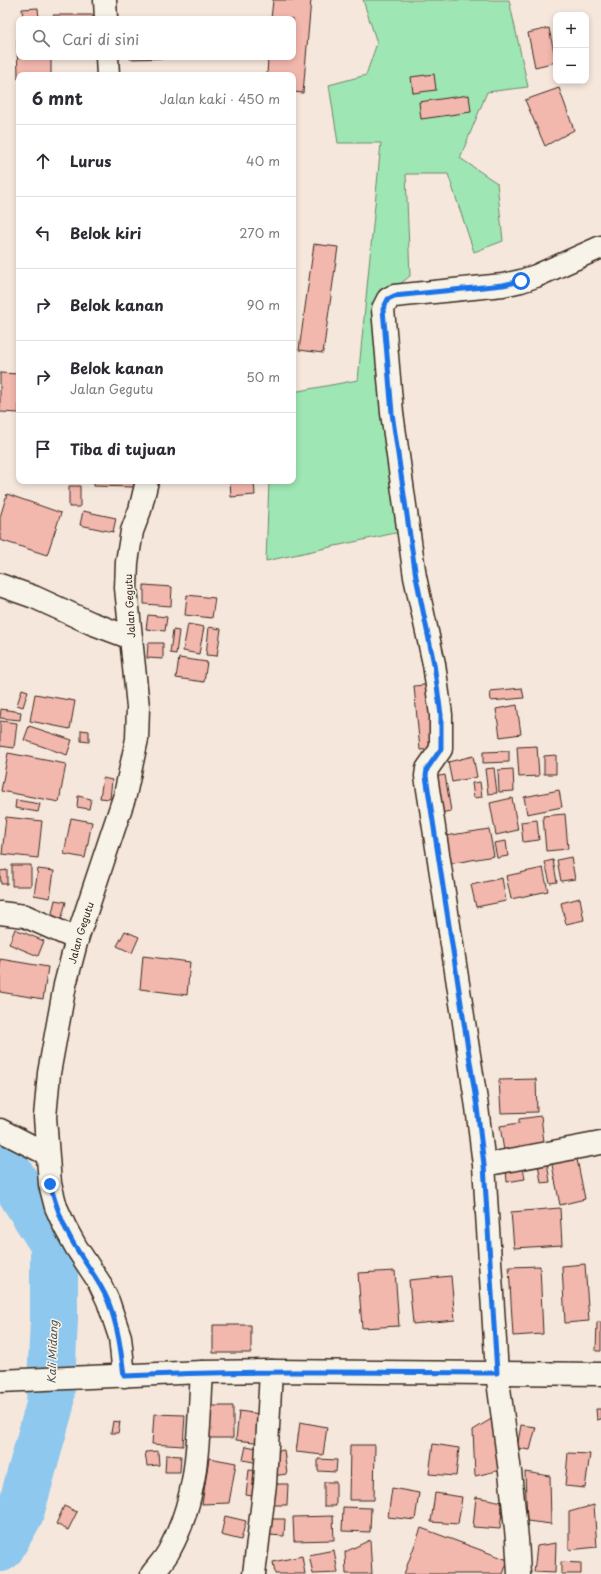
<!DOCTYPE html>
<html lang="id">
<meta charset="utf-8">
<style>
:root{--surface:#fff;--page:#f7f7f7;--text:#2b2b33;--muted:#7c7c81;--line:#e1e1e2}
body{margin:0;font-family:"Playpen Sans",sans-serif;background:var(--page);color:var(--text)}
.controls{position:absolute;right:12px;top:12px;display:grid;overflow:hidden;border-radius:8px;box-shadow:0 2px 6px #0003}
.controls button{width:36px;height:36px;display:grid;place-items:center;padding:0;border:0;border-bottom:1px solid var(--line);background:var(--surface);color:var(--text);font:20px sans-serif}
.stop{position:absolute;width:12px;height:12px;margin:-9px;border:3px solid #1a73e8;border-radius:50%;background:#fff}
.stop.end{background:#1a73e8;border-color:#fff;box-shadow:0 1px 4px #0008}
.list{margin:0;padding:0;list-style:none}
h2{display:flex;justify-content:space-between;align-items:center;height:52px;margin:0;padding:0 16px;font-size:17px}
h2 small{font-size:13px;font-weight:400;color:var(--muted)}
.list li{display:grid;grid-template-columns:26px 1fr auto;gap:12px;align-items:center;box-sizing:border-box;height:72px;padding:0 16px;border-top:1px solid var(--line)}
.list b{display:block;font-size:15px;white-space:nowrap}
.list p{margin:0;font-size:13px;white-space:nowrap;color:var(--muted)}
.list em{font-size:13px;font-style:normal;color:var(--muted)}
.icon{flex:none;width:22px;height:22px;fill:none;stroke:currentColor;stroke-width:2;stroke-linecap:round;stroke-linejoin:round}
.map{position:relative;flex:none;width:601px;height:1574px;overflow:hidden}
.search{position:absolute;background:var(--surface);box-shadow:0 2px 6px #0003;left:16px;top:16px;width:280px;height:44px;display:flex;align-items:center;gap:10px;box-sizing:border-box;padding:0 14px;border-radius:8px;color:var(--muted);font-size:15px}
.panel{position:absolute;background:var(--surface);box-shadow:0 2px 6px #0003;left:16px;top:72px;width:280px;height:412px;border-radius:8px}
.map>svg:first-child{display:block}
.green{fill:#9ee6b4;stroke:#6c8869}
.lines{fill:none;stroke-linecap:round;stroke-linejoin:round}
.river{stroke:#8fc8ee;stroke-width:48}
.building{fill:#f2b7ad;stroke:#3b2a1e}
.street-casing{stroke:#3b2a1e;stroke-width:25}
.secondary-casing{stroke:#3b2a1e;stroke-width:25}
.street{stroke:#f7f3e8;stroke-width:22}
.secondary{stroke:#f7f3e8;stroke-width:22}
.route{stroke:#1a73e8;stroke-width:5}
.labels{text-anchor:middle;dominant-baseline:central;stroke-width:3;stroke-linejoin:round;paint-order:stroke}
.street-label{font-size:10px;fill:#3b2a1e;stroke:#f7f3e8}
.water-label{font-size:11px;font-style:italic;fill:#505252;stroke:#f7f3e8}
</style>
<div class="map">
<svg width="601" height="1574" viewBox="0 0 601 1574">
<rect width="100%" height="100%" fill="#f6e7dc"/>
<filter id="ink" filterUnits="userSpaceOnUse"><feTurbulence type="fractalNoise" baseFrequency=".025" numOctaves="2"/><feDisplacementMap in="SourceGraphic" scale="8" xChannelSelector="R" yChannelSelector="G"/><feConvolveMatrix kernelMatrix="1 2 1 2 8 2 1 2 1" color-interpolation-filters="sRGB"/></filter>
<g filter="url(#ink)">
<!-- green -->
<path class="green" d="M363,0H509L528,87L487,92L460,158L497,183L503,241L474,252L448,174H406L410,276L374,305L400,532L266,561L269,481H293V392L358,380L381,143H338L329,85L366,75L377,43Z"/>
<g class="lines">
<!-- river -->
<path class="river" d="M0,1164L4,1165L54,1244V1320L50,1405L20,1513L0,1548"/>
</g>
<!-- building -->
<path class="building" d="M273,0H311L303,93L293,92V75H267L268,57H293V19H271Z
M38,8L39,19H23L22,9Z
M53,15H93V19H53Z
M549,28L556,62L535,67L528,33Z
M17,39H19V57H51V75H19V79H18Z
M130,57H180V58L130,59Z
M434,74L436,90L413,93L411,77Z
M559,88L574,130L545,146L525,100Z
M469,95L471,112L421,119L419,102Z
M314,244L338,247L323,353L299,350Z
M0,373L19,374V413L0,412Z
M94,481H134V487L94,486Z
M230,481H254L255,495L231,497Z
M69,486H80V507H69Z
M7,494L61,513L47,555L0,540V517Z
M83,511L116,518L113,532L80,525Z
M144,585L172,587L171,606L144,604Z
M187,595L215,598L212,618L185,615Z
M148,615L167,617L165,631L146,629Z
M188,624L204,627L199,654L183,651Z
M209,627L221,629L217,656L206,655Z
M173,630L179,631L176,654L170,653Z
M148,643H163V659L147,658Z
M179,658L207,662L204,682L176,678Z
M433,684L439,749L420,750L414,686Z
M522,688L524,698L491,701L490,691Z
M22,689L28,691L23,707L17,705Z
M35,694L75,701L70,729L30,721Z
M517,705L521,734L500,737L496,709Z
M1,709L21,712L20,720L0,718Z
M0,721L17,723L14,748L0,746Z
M29,726L72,740L67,755L24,740Z
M81,730L89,731V742L81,741Z
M537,746L539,776L519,777L517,747Z
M509,751V762L483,763V752Z
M8,753L66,764L59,802L1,791Z
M556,755V774H544V756Z
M473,756L477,777L452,782L448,762Z
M494,768L497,793L488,794L485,769Z
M513,769L514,791L499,792L498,770Z
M445,775L451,811L434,814L428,778Z
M103,778L112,780L110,799L100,798Z
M480,782L482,797L474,798L472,783Z
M559,790L562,807L527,814L524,797Z
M78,796L91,799L89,809L77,807Z
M512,798L518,830L496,835L490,803Z
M16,800L40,804L38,812L15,808Z
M565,814L568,849L546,851L543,816Z
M6,817L42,821L38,858L2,854Z
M71,818L92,822L85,858L64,854Z
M537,820L539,840L523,842L521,822Z
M489,829L494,856L443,865L439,837Z
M506,841L508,856L497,858L494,843Z
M571,857L575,879L561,881L557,860Z
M553,860L557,882L550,883L545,862Z
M12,865H31V886H12Z
M543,868L548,891L511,899L506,876Z
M38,869L54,871L50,898L34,895Z
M7,870V884H1L0,871Z
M502,878L506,901L476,907L471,885Z
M580,898L584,920L566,924L561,903Z
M55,900L66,902L60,924L50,922Z
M15,929L44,941L38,956L9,944Z
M125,931L139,937L132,953L117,946Z
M143,956L190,962L187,995L140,989Z
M0,959L48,967L43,999L0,992Z
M536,1079L537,1112L501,1113L499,1080Z
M541,1116L545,1151H504L500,1126L519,1123V1119Z
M576,1154L585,1199L560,1205L551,1160Z
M547,1162L550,1182L541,1183L538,1163Z
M523,1167L525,1179L507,1182L506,1170Z
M560,1208L562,1245L514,1248L511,1212Z
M585,1264L589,1321L565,1323L562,1266Z
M540,1266L543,1334L513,1336L509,1267Z
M395,1271L399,1326L362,1328L358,1273Z
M451,1276L455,1320L413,1324L409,1280Z
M597,1322H601V1351H596Z
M213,1325H251V1353H213Z
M204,1406H233V1438H204Z
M596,1409H601V1419L597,1420Z
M239,1411L267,1415L263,1443L236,1440Z
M154,1414L185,1415L183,1446L152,1444Z
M493,1418L501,1470L475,1476L473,1430Z
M113,1421L120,1422L118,1433H111Z
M300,1422L327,1427L323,1455L296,1452Z
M521,1425L536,1427L530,1450L517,1448Z
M433,1444L459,1448L456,1476L429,1474Z
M350,1445H375L374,1500H349Z
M246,1446L262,1449L259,1463L243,1460Z
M284,1450L287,1474L272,1476L269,1452Z
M158,1451L159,1465L147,1466L145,1452Z
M568,1453L590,1454L585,1488L565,1486Z
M166,1455L181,1456L180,1472H165Z
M209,1458L236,1463L229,1503L202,1504Z
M318,1459L337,1460L336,1472L318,1471Z
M249,1470L261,1471L258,1497L246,1495Z
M525,1472L550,1476L551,1524L527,1521Z
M324,1482H336V1506H324Z
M273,1484H288L287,1505H273Z
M392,1488L419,1493L415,1520L388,1517Z
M435,1493L462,1497L458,1524L431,1522Z
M476,1497L503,1502L500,1529L473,1527Z
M594,1505L597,1547L569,1550V1512Z
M64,1506L77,1512L68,1530L56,1524Z
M343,1507L371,1508L370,1532L342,1531Z
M225,1516L246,1521L241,1540L221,1535Z
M333,1516L334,1540L294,1541L293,1517Z
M269,1519H285L284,1536L268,1535Z
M421,1528L508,1560L503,1574H404Z
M370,1540L372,1574H346L345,1552Z
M556,1543L555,1573L534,1572L537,1546Z
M334,1550L338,1573L313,1574L309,1555Z
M302,1556L305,1574H275L273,1562Z
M561,1562L581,1563V1574H561Z"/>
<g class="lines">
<!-- street casing -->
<g class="street-casing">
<path id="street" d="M0,585L34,597L91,623L131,638
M0,913L25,916L77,939
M0,1130L47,1154
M484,1165L601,1143
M152,1574C158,1566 166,1558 170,1549C200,1494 198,1433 202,1372
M254,1574L265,1484L271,1371
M519,1574L517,1539L510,1472L497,1373L484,1165L477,1107L426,776L427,769L441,749V715L434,664L415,577L392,413L383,309L388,299L394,296L503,285L521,281L536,276L601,247"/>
</g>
<!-- secondary casing -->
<g class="secondary-casing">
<g id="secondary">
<path d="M105,0L106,19"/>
<path d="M107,57L108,75"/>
<path id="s1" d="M124,1376L120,1337L108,1301L99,1282L76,1247L65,1227L56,1207L50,1184L45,1117L49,1073L65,985L77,939L125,795L137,739L138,707L126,588L127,562L132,531L140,510L147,481"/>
<path d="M0,1381L202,1372L271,1371L601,1374"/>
</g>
</g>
<!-- street -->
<use href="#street" class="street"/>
<!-- secondary -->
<use href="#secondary" class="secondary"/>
</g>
</g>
<g class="lines" filter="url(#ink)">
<!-- route -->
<path class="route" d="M50,1184C56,1206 63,1227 75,1246C86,1265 100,1281 108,1301C118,1326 121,1350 124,1376C248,1370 373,1372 497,1373L484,1165L477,1107L426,776L427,769L441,749V715L434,664L416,577L392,413L383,309L388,299L394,296L503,285L521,281"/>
</g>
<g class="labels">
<!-- street labels -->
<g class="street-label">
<text transform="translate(129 606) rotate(-93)">Jalan Gegutu</text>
<text stroke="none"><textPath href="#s1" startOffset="464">Jalan Gegutu</textPath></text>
</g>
<!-- water labels -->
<g class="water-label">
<text transform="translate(52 1352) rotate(-88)">Kali Midang</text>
</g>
</g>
</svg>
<div class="controls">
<button>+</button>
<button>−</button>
</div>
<div class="stop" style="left:521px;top:281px"></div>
<div class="stop end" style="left:50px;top:1184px"></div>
<div class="search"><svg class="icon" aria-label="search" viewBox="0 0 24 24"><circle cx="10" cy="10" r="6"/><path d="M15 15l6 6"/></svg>Cari di sini</div>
<section class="panel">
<h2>6 mnt<small>Jalan kaki · 450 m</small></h2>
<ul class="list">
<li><svg class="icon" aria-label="ahead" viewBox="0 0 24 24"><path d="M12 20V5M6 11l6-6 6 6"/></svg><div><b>Lurus</b></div><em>40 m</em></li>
<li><svg class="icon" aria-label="left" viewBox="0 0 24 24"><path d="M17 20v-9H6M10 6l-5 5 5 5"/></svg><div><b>Belok kiri</b></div><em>270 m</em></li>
<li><svg class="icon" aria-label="right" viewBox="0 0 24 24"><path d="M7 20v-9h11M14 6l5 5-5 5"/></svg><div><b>Belok kanan</b></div><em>90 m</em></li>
<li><svg class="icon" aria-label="right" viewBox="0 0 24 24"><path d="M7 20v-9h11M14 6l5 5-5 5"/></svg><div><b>Belok kanan</b><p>Jalan Gegutu</p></div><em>50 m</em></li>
<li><svg class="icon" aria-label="arrive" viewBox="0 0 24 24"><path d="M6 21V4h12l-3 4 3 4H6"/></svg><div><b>Tiba di tujuan</b></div></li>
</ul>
</section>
</div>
